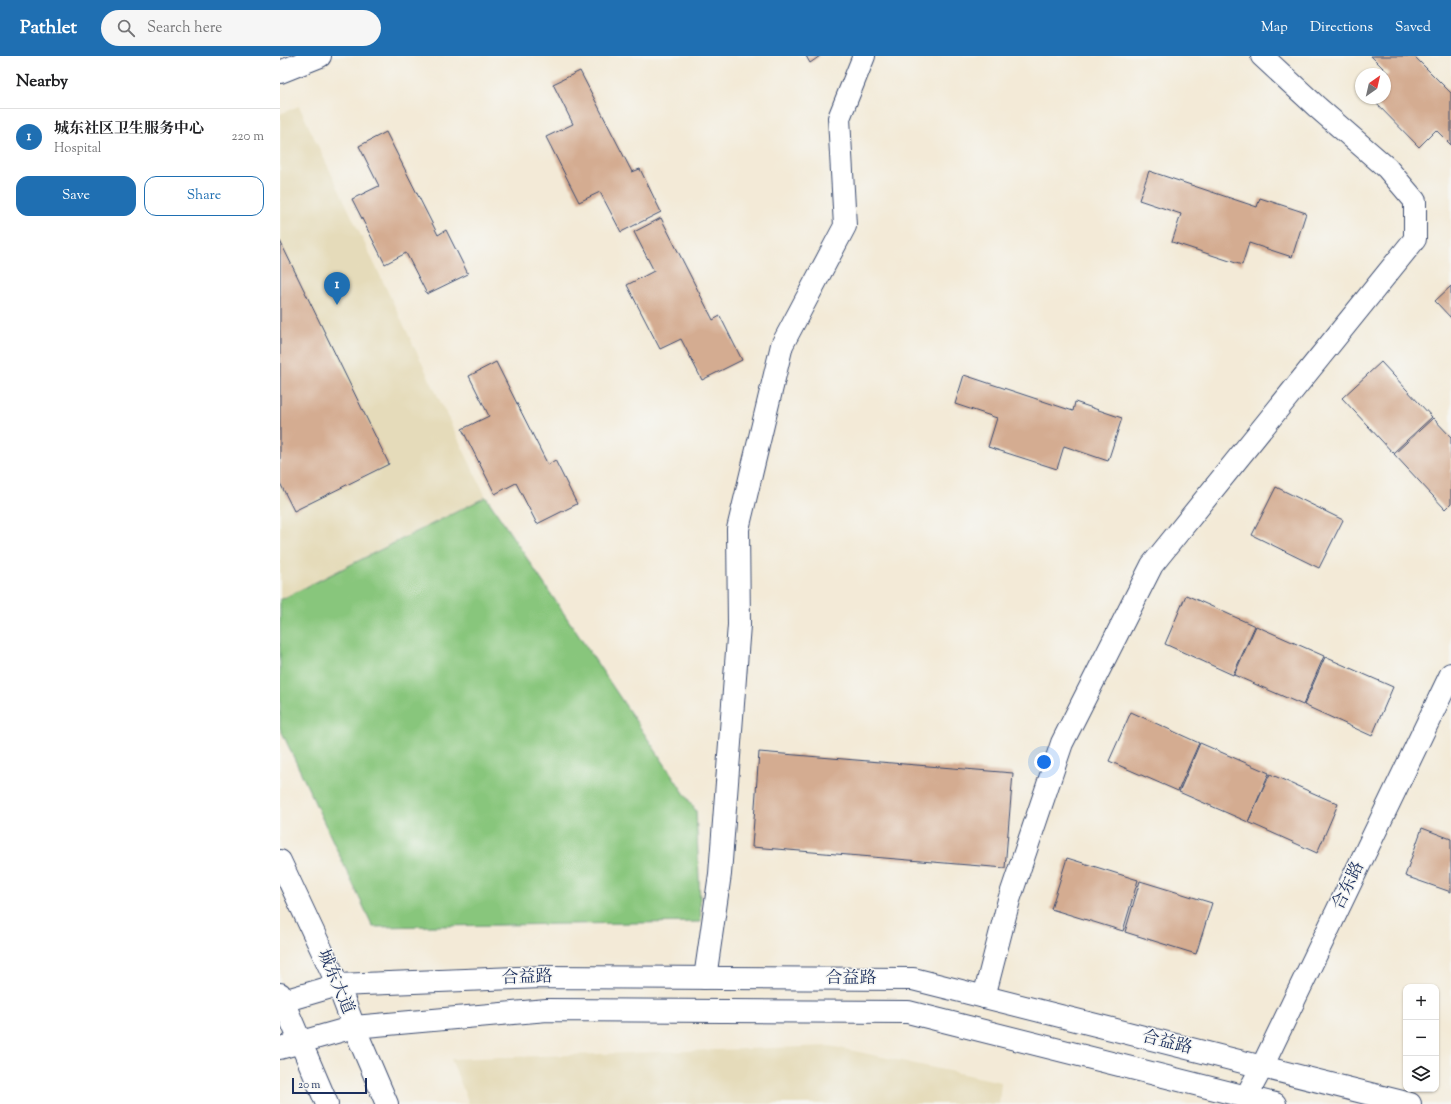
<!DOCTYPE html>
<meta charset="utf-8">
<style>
:root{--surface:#fff;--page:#f6f6f6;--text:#202124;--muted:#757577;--line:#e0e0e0;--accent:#1f6fb2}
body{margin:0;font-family:"Sorts Mill Goudy","Noto Serif SC",serif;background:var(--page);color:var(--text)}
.controls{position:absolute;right:12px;bottom:12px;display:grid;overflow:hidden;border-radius:8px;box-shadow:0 1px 3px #0004}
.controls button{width:36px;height:36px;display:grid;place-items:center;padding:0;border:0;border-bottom:1px solid var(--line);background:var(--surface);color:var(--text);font:20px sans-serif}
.compass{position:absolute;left:1075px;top:12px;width:36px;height:36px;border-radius:50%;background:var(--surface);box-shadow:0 1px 3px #0004;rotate:34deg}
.scale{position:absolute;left:12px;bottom:10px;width:75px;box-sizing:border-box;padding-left:4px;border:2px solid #1b2f5e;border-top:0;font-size:11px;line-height:14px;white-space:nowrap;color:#1b2f5e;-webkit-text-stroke:3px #f6f6f2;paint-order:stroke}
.you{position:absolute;left:764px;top:706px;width:14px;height:14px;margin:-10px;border:3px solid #fff;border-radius:50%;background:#1a73e8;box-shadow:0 0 0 6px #1a73e833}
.badge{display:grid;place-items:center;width:26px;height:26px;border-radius:50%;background:var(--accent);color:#fff;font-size:13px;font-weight:700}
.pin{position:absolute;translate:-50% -33px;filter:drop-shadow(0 1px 2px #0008)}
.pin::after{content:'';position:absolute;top:21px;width:14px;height:12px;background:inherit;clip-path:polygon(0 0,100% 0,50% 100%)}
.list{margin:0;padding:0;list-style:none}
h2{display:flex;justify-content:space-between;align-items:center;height:52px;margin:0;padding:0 16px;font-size:17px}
h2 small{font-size:13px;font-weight:400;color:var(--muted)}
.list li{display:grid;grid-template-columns:26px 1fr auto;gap:12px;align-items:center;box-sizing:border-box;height:56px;padding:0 16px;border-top:1px solid var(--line)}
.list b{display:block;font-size:15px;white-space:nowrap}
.list p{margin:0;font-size:13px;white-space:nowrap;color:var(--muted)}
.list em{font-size:13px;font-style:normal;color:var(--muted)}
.actions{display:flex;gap:8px;padding:12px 16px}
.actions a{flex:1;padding:9px 0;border:1px solid var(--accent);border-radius:12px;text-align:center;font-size:14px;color:var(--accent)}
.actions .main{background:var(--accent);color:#fff}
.icon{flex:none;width:22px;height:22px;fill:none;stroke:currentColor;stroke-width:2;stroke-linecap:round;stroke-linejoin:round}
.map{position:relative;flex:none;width:1171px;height:1048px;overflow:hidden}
header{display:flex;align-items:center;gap:24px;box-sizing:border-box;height:56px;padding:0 20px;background:var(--accent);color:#fff}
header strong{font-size:19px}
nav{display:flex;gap:22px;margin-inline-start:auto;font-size:14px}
.search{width:280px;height:36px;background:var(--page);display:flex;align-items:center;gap:10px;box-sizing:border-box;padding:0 14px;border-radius:22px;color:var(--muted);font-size:15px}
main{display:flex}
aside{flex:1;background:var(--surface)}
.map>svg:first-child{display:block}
.built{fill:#e5dbba}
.green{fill:#88c67c;stroke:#527a6d}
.building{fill:#d4ac91}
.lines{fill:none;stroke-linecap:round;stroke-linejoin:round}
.minor-casing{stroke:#3b4b70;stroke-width:24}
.major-casing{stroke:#3b4b70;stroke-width:24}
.minor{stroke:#fff;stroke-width:22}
.major{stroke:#fff;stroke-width:22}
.labels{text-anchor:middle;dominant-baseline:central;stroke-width:3;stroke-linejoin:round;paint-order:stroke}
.street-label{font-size:17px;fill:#1b2f5e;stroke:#f6f6f2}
</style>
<header>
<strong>Pathlet</strong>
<div class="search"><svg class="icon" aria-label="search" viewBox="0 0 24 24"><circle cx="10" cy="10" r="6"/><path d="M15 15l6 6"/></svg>Search here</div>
<nav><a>Map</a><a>Directions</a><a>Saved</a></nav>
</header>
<main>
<aside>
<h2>Nearby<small></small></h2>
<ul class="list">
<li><span class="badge">1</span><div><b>城东社区卫生服务中心</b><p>Hospital</p></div><em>220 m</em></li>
</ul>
<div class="actions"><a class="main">Save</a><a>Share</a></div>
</aside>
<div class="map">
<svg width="1171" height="1048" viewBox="0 0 1171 1048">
<rect width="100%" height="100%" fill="#f6f6f2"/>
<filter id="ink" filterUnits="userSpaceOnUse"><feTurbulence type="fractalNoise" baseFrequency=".025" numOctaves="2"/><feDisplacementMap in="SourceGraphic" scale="8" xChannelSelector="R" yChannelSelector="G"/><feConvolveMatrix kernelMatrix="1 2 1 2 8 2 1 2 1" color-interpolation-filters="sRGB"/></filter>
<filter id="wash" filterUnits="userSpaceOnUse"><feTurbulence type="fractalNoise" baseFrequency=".012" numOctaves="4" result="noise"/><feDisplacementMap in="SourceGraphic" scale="16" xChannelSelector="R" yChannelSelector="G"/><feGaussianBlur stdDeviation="0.9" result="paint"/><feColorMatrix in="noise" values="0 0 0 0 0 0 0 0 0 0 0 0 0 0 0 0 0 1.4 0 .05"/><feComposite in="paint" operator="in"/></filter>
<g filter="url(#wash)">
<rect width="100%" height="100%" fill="#f3ead7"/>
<!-- built -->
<path class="built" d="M19,50L206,441L0,544V58Z
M550,990L721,1026L719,1048H189L171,1003Z"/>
<!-- green -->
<path class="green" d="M206,441L416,755L421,866L93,871L0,672V544Z"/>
<g id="blocks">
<!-- building -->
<path class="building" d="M526,0H540L530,7Z
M1091,0H1134L1171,37V89L1156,74L1139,91L1091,42H1105V21L1109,18Z
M300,15L352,116L360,113L381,156L341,176L320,136L299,146L266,81L293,68L273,28Z
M106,76L158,179L166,174L188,218L147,238L126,197L105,208L72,143L99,130L79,90Z
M869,115L977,151L980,142L1026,157L1012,201L969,187L962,209L892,186L901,158L859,144Z
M381,162L433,264L440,260L462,304L422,324L401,283L380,293L347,229L374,215L354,176Z
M0,185L109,408L14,455L0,427Z
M1171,230V262L1155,245Z
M216,306L268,409L275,404L297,448L257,468L236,427L215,438L182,373L209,360L189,320Z
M1101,306L1152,361L1113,397L1062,342Z
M684,319L793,355L795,346L842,362L828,405L784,390L777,413L708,391L717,362L675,348Z
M1153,362L1171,381V447L1165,453L1114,398Z
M996,431L1063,464L1039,512L972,479Z
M906,539L975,570L953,619L885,588Z
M976,570L1044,600L1023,649L954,619Z
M1045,601L1113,631L1092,680L1024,649Z
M851,656L919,687L898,735L829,705Z
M920,687L989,717L968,766L899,736Z
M479,696L733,717L725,812L472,791Z
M990,718L1058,748L1037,797L968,766Z
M1142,772L1171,783V836L1125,820Z
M787,802L858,824L843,875L771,853Z
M860,825L932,847L916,898L845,876Z"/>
</g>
</g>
<g filter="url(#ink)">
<use href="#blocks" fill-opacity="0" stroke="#3b4b70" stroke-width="1"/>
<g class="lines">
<!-- minor casing -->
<g class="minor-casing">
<path id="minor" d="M0,16L40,0
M425,922L440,818L459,569L458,473L502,289L565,170L559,62L584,0
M704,941L729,844L782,687L872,509L1135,183V145L1107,112L1037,51L982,0
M966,1041L982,1011L1171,618"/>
</g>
<!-- major casing -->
<g class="major-casing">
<path id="major" d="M0,805L58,929L74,971L107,1048
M0,938L47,1048
M0,946L58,929L263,921L633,923L1130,1048
M0,992L74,971L267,954L628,956L995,1048"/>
</g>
<!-- minor -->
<use href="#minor" class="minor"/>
<!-- major -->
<use href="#major" class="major"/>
</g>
</g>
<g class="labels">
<!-- street labels -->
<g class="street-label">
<text transform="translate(1069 830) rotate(-64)">合东路</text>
<text transform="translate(247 922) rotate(-2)">合益路</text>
<text x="571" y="923">合益路</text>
<text transform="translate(55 926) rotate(67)">城东大道</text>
<text transform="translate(887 987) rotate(14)">合益路</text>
</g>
</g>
</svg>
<div class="controls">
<button>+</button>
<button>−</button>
<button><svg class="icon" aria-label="layers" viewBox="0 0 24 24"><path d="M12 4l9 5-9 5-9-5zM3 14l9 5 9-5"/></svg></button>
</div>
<svg class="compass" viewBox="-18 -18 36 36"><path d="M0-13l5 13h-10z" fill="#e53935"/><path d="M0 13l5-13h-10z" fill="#757577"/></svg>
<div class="scale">20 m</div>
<div class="you"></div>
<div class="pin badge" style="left:57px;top:249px">1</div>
</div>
</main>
